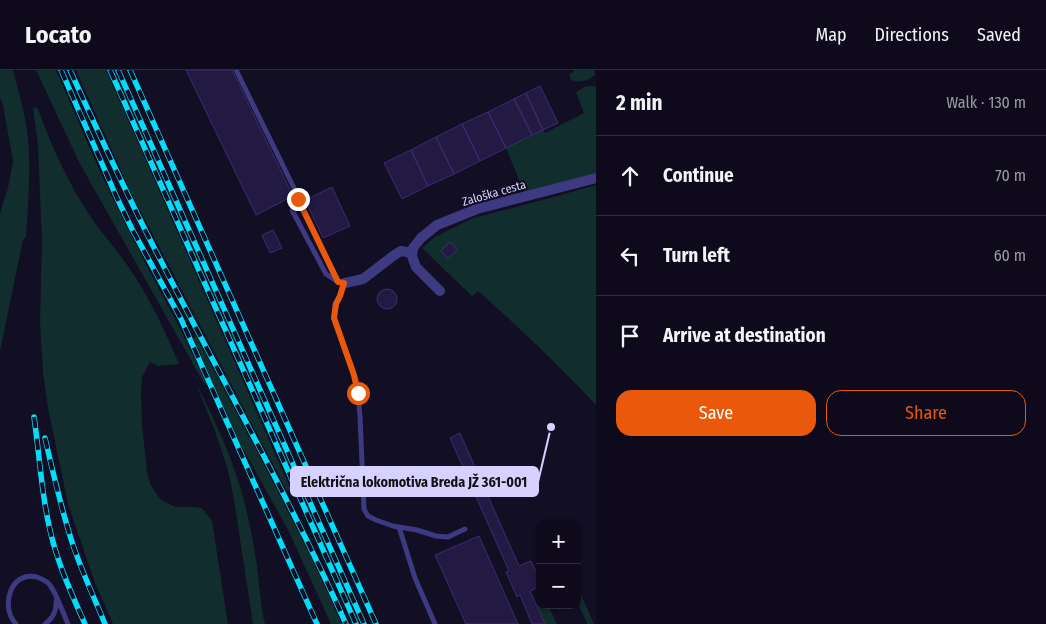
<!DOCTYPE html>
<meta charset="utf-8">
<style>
:root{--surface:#0e0a1b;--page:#171324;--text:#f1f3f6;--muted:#9b9aa3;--line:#2e2b3a;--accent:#ea580c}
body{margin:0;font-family:"Fira Sans Condensed",sans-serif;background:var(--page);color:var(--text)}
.controls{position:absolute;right:15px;bottom:15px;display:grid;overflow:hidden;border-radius:10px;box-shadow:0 1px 4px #0004}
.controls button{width:45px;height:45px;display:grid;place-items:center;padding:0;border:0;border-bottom:1px solid var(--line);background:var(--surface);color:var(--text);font:25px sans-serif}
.stop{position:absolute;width:15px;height:15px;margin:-11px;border:4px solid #ea580c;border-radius:50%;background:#fff}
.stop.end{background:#ea580c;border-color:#fff;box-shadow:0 1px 5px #0008}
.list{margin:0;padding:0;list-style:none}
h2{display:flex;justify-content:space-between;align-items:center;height:65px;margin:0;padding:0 20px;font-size:21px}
h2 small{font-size:16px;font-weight:400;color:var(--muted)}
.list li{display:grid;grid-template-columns:32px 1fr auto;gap:15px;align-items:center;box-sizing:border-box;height:80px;padding:0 20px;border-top:1px solid var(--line)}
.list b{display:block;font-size:19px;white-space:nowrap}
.list em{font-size:16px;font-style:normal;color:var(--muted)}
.actions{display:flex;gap:10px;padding:15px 20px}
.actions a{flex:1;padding:11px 0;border:1px solid var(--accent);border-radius:15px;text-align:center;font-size:18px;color:var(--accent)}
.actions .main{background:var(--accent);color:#fff}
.icon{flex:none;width:28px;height:28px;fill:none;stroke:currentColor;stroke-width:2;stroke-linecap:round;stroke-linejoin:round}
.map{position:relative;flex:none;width:596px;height:554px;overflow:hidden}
header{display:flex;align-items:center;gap:30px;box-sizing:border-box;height:70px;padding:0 25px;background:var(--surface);border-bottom:1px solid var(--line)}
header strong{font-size:24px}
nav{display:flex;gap:28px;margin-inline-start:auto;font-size:18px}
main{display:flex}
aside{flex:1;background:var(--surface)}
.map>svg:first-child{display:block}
.green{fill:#112d2d}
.building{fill:#231a44;stroke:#3b2d70}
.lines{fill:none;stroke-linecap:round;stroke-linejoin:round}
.lane{stroke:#3d3a82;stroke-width:5}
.street{stroke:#3d3a82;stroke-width:10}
.rail-casing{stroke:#02defa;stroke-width:5.5}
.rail{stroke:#120e24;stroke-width:4;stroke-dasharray:11;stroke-linecap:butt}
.route{stroke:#ea580c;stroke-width:6}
.labels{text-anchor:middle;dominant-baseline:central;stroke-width:4;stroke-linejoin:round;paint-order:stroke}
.street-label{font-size:12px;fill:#d7d1ff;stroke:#120e24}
.leader{fill:none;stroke:#d7d1ff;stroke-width:2}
.callout-dot{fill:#d7d1ff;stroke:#120e24;stroke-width:2}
.callout{fill:#d7d1ff;stroke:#d7d1ff;stroke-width:2}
.callout-label{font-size:14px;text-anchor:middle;font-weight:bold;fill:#111}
</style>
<header>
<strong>Locato</strong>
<nav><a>Map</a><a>Directions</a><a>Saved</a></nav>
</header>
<main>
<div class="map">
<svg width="596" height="554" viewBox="0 0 596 554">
<rect width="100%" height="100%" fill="#120e24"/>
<!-- green -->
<path class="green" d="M0,0H13C19,23 26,46 28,69C31,101 28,135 26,167L23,170L0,281V143L8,118L13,91L3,35L0,28Z
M36,0H56C78,50 98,100 123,149C150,205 182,258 207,315H205L80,94Z
M76,0H106L291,420L287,421L132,125Z
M573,0H594L595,5C588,11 580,13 571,10L569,4L574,2Z
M590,16H596V103L513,126L498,120V118H499L513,124L524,122L506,78L543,60L545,63L584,43L576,22L584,17Z
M37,37C50,72 65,106 85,138C97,158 114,176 128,196C149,227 165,260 179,294L158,296L150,292L142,307L141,322L142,354L147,402L150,414L160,429L175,437H192L202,438L212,451L228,554H113L95,513L68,434L48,338L43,302L40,253L42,172L38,75L33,38Z
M596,115V335C559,295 519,257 478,221L472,226L422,178L435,167L473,148L550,128Z
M196,266C246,361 298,456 342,554H331L289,462L235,364L193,268Z
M199,319C220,361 240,405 249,452C253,469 256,487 258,505C260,521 261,538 265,554H253L234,430L228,400L215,361L198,319Z
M577,515L594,554H587L577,531Z
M540,535H548L557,554H545L537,536Z"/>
<!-- building -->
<path class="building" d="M186,0H232L293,126L256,145Z
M540,16L558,53L543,60L526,23Z
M526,23L543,60L532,65L514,29Z
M514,29L532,65L506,78L488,42Z
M488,42L506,78L480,91L462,54Z
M462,54L480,91L454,104L436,67Z
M436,67L454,104L428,116L411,80Z
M411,80L428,116L402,129L384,93Z
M332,117L350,156L323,168L305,130Z
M273,160L282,178L270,183L262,165Z
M450,172L457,180L448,188L441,181Z
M377 229a10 10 0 1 1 20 0a10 10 0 1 1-20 0Z
M460,363L519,496L531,491L540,510V516L530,521L545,554H532L520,525L517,527L506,502L509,501L450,368Z
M479,466L518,554H466L435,485Z"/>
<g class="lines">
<!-- lane -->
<path class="lane" d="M236,0L294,118L301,136L338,212
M292,140L326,204L338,212L345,213L340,225L335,234L334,248L354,305L358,323L360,346L364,439L368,446L376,450L393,456L417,460L436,466L448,467L465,459
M399,457L415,508L435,554
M16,554C0,538 10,500 37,507C42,509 47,511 50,515C57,525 63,543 68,554
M45,554C53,548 57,541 56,531"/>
<!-- street -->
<path class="street" d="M345,213L363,209L393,186L401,181L412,183
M440,221L416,197L412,186L413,178L421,168L437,155L477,139L596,108"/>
<!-- rail casing -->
<g class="rail-casing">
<path id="rail" d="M61,0L117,128L132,159L181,249L317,554
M70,0C99,64 128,128 161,191C223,312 291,430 346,554
M110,0L356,554
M118,0L364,554
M130,0L376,554
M34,347C40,389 42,432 53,472C61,501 73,527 85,554
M45,368C53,403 61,438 72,472C81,500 94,527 105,554"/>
</g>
<!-- rail -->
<use href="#rail" class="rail"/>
</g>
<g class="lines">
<!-- route -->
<path class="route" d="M298,129L338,212L344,213L340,226L336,234L334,248L354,305L358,323"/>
</g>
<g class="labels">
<!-- street labels -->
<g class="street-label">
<text transform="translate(494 123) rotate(-16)">Zaloška cesta</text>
</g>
</g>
<!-- callouts -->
<path class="leader" d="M551 357L538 412"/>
<circle class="callout-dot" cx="551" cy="357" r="5"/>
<rect class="callout" x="291" y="397" width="247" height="29" rx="5"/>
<g class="callout-label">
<text x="414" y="417">Električna lokomotiva Breda JŽ 361-001</text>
</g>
</svg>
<div class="controls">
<button>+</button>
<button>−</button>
</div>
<div class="stop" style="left:358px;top:323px"></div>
<div class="stop end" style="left:298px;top:129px"></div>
</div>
<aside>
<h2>2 min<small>Walk · 130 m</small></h2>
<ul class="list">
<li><svg class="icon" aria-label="ahead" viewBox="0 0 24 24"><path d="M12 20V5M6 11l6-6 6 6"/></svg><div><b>Continue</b></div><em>70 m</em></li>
<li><svg class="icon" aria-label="left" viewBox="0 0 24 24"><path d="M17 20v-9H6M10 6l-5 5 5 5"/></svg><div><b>Turn left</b></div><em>60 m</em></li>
<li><svg class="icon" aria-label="arrive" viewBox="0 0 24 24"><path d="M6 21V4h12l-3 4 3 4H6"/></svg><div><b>Arrive at destination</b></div></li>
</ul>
<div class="actions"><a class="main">Save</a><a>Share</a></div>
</aside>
</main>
